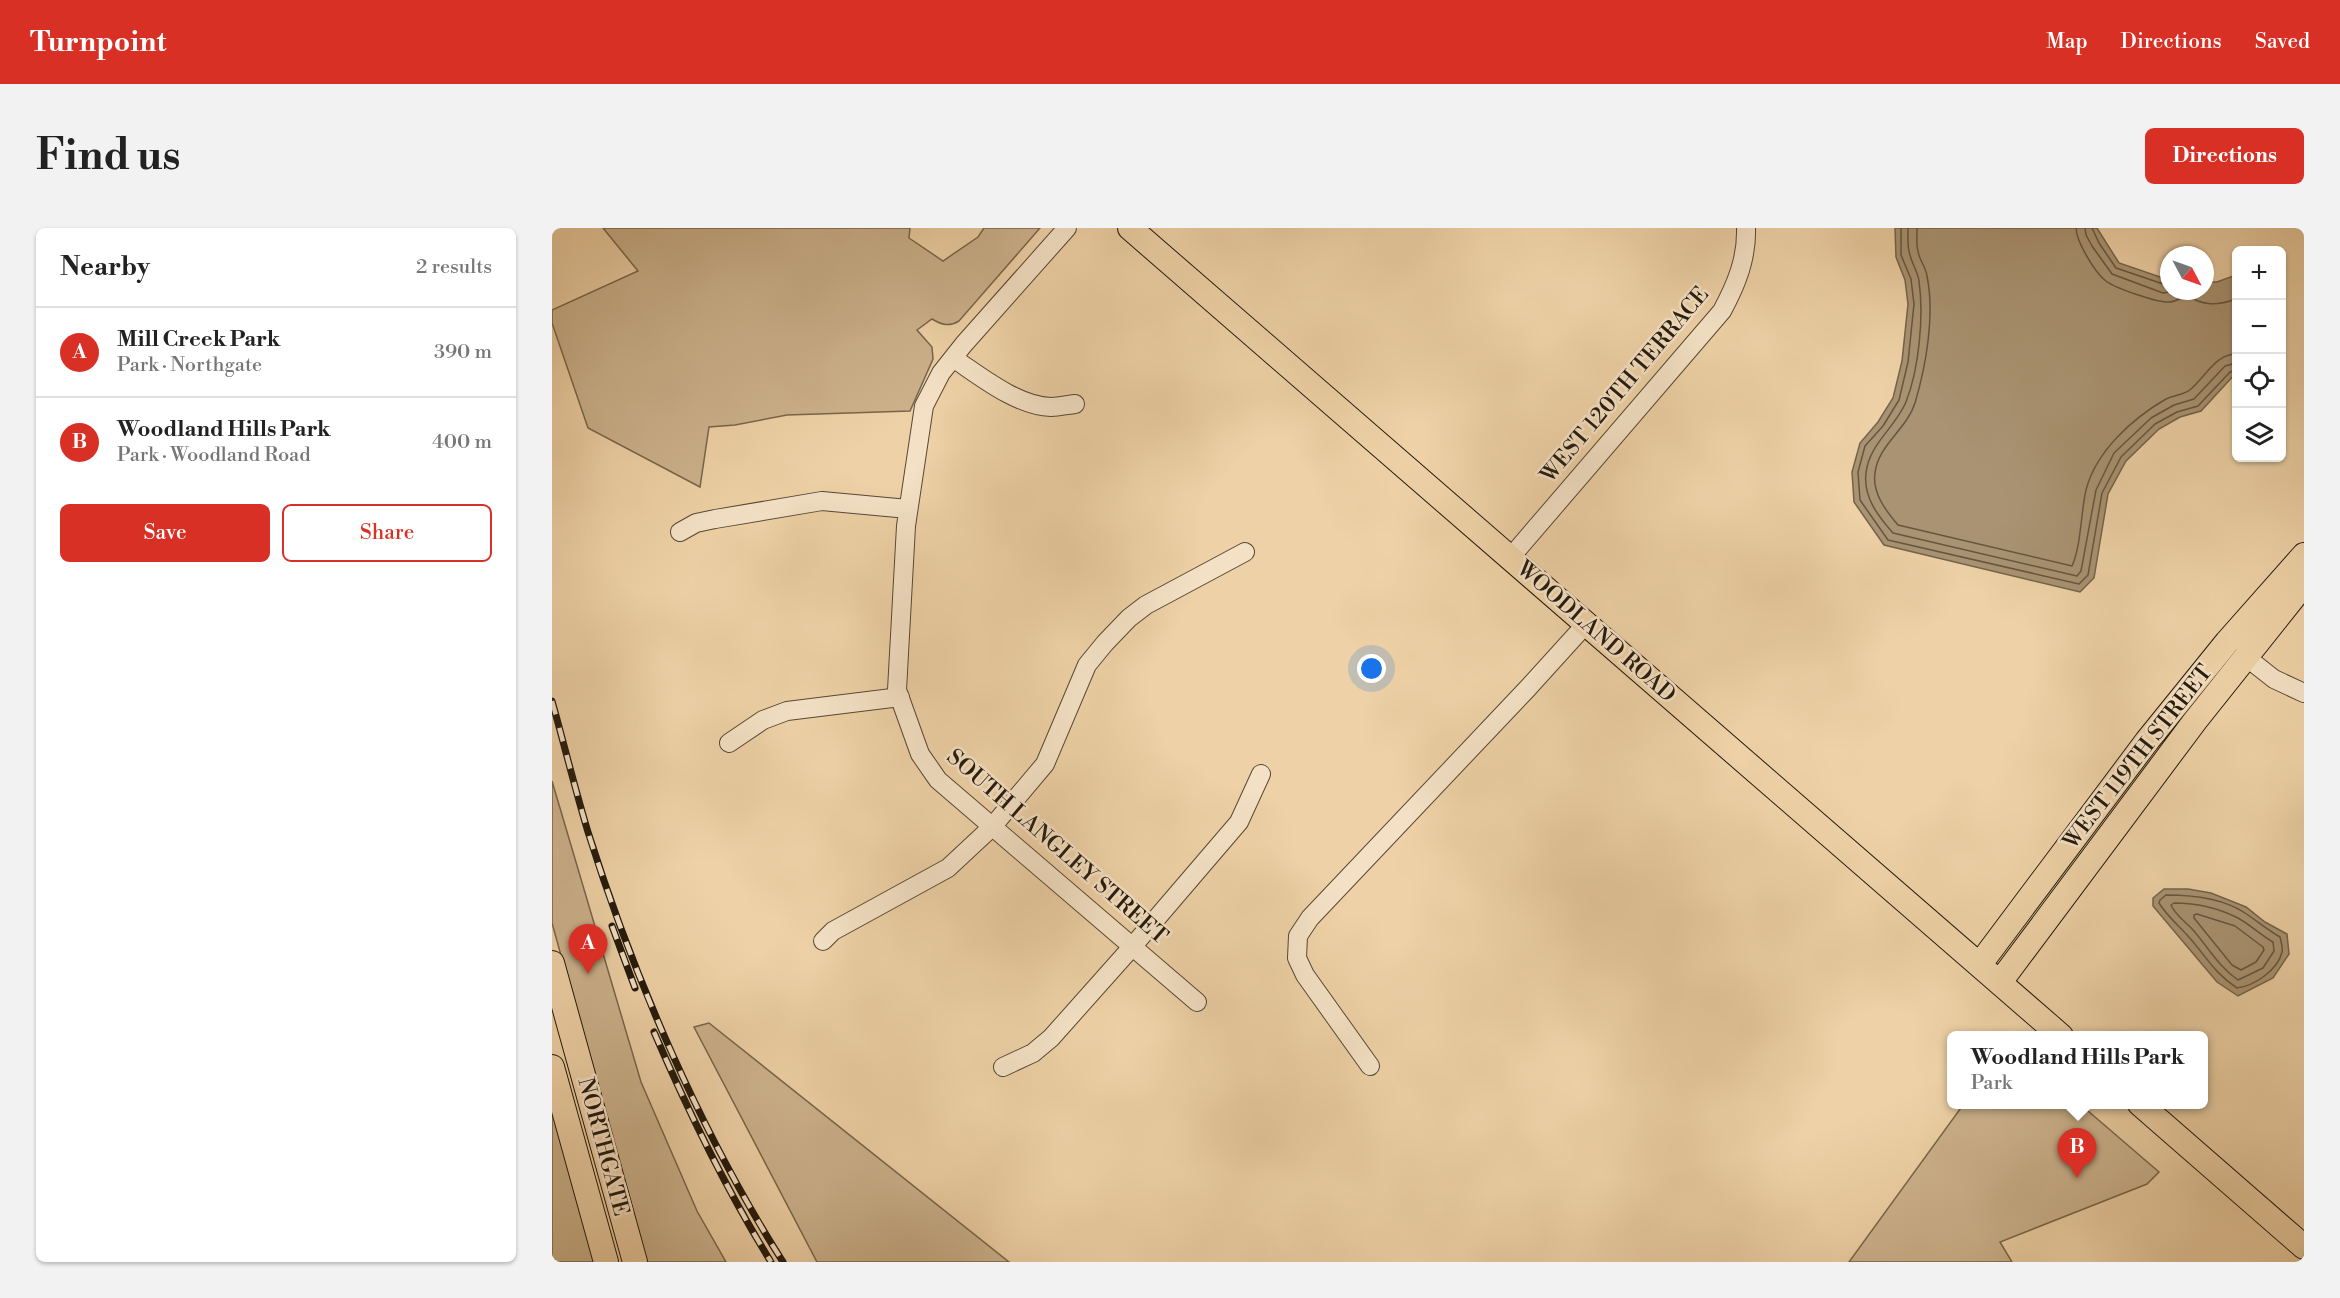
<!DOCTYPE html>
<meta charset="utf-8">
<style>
:root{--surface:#fff;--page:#f2f2f2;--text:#222;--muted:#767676;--line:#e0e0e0;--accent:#d93025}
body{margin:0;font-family:"Libre Bodoni",serif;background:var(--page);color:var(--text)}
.controls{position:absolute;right:18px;top:18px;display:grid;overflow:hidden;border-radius:9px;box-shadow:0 2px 4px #0004}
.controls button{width:54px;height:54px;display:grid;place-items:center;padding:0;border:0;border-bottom:2px solid var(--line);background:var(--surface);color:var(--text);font:30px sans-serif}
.compass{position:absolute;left:1608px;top:18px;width:54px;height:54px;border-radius:50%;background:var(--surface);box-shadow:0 2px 4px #0004;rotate:131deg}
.you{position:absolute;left:820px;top:441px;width:21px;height:21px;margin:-15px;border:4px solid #fff;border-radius:50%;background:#1a73e8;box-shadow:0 0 0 9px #1a73e833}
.badge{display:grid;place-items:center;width:39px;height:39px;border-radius:50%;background:var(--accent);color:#fff;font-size:20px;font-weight:700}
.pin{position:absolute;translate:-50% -50px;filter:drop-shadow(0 2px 3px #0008)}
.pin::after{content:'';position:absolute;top:32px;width:21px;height:18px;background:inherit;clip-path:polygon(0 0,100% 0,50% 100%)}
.popup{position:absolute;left:1395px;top:803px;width:261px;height:78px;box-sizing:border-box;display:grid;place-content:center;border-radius:9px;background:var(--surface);filter:drop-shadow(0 2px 4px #0005);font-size:20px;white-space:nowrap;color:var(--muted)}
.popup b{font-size:22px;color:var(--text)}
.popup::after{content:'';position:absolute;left:50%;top:100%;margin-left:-12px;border:12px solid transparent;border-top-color:var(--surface)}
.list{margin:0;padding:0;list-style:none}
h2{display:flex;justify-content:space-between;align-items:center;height:78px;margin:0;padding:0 24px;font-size:26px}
h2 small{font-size:20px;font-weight:400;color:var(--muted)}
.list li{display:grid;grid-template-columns:39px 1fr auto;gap:18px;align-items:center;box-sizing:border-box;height:90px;padding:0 24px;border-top:2px solid var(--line)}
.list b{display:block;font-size:22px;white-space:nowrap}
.list p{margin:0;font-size:20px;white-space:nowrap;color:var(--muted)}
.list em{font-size:20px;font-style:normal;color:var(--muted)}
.actions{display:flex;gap:12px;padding:18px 24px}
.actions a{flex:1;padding:14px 0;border:2px solid var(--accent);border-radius:9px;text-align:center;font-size:21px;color:var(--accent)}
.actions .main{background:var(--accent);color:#fff}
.icon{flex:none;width:33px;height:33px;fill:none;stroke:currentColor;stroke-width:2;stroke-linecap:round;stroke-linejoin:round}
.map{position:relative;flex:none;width:1752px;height:1034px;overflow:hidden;border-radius:9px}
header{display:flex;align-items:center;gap:36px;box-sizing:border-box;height:84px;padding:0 30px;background:var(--accent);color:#fff}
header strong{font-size:28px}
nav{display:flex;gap:33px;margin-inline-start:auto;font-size:21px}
.intro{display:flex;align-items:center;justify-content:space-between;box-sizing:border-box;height:144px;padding:0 36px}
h1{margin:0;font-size:42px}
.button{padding:15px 27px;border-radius:9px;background:var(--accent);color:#fff;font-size:21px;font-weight:700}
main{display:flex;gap:36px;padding:0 36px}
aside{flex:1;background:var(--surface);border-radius:9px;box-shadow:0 2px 4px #0004}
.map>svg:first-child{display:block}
.green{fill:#ccb28c;stroke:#78664c;stroke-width:1.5}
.water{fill:#a99372;stroke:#74634a;stroke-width:1.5}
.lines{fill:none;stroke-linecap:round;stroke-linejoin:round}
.shore{stroke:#665640;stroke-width:1.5}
.minor-casing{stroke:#564833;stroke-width:20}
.major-casing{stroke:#241a0d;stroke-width:26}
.minor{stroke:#f4e1c5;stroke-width:18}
.major{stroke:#eed1a6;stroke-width:24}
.rail-casing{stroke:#241a0d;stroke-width:7}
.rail{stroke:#f4e1c5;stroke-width:4.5;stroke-dasharray:14;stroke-linecap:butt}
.labels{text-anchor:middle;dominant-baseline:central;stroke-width:5;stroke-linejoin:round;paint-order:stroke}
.street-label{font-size:22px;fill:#241a0d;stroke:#f4e1c5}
</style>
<header>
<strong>Turnpoint</strong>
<nav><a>Map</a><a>Directions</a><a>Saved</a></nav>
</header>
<div class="intro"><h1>Find us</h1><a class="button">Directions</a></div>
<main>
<aside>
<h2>Nearby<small>2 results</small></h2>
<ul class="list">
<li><span class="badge">A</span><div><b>Mill Creek Park</b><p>Park · Northgate</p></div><em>390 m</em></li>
<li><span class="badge">B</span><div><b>Woodland Hills Park</b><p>Park · Woodland Road</p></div><em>400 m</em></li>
</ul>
<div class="actions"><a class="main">Save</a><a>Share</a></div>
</aside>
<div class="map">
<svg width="1752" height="1034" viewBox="0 0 1752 1034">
<rect width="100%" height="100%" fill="#eed1a6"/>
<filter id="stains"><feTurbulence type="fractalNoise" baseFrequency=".00333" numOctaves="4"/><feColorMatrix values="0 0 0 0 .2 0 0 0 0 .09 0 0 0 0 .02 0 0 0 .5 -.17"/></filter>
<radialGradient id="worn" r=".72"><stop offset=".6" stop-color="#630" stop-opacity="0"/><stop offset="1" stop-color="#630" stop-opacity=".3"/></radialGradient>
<!-- green -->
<path class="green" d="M51,0H358L357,10L391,33L426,9L432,0H488L407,93C397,99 390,97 380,91L365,102L380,119L381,131L358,183L235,187L183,197L157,199L148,259L36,200L0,95V82L86,43Z
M0,553L89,854L145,983L174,1034H94L0,695Z
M157,795L457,1034H265L142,799Z
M0,841L53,1034H0Z
M1488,877L1490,880L1492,877H1529L1607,944L1595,956L1448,1014L1460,1034H1297L1411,877Z"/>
<!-- water -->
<path class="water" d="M1343,0H1545L1567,35L1617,52V63H1653V54H1665L1684,47V145L1649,183L1628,189L1607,201L1574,233L1556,266L1542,350L1528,364L1332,317L1302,274L1300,244L1308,215L1326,194L1341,170L1350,133L1356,76L1353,52L1344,29Z
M1612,661H1636L1659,665L1694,679L1713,694L1735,706L1737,726L1721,750L1686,768L1665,754L1601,678V670Z"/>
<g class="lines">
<!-- shore -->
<path class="shore" d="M1349,0V27L1359,51L1362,76L1356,134L1347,172L1331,198L1313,218L1306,244L1308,272L1336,312L1527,356L1536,347L1550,265L1569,229L1603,196L1625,184L1646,178L1678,144L1684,142
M1356,0C1356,9 1355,19 1358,27C1360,36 1366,44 1367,53C1372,88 1367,141 1354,174C1343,200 1317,216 1314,245C1311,269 1326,288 1341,305L1525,348L1529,343L1544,262L1562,225L1599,190L1622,177L1642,171L1673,138L1684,135
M1365,0C1365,7 1364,16 1366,23C1367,32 1374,39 1375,48C1383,87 1374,138 1363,175C1355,201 1326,217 1323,245C1320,265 1334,283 1346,297L1520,338C1529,319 1529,283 1534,262C1544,223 1581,190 1614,171C1622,167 1633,167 1639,161C1653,149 1664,126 1684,126
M1524,0C1524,13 1543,45 1554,53C1563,60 1606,75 1617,74C1624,74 1629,70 1634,67C1651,78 1665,78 1684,71
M1533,0L1534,7L1540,18L1560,46L1611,65L1624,63
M1540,0L1547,15L1564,40L1617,58
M1614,667C1640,667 1671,670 1693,685C1705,693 1716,702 1728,709C1729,713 1731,720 1730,724C1726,742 1702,758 1685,760C1662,745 1654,728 1636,708C1626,697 1615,688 1607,675L1608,672Z
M1622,675C1644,675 1666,680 1686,690C1697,696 1709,707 1721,714L1722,723L1711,740L1686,752C1667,739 1656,719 1641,702C1634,694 1623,687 1619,677Z
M1645,686L1683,698L1711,719L1712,722L1704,734L1689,742L1680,737L1642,690V687Z"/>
<!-- minor casing -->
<g class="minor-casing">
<path id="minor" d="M515,0L412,116L389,145L372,178L354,298L345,462L368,526L386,552L645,774
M401,130C428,148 465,178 499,179C506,179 515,177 523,176
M128,304L144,295L163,291L270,273L356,281
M958,330L1170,83C1184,57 1195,31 1194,0
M1694,429L1722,451L1752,465
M177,515L211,492L235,483L348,469
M271,713L281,703L396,640L440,599L493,536L535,437L553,415L577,390L594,377L693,324
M818,838L753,747L745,730L746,708L758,690L976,460L1034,396
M451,839L481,825L499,810L580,719L687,594L709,546"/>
</g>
<!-- major casing -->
<g class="major-casing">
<path id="major" d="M578,0L1509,808
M0,735L83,1034
M1428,736L1595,513L1675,414L1752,327
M1448,754L1643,493L1752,356
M0,839L54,1034
M1588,876L1752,1019"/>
</g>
<!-- minor -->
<use href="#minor" class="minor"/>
<!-- major -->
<use href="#major" class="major"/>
<!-- rail casing -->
<g class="rail-casing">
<path id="rail" d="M0,473C12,516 23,561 36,604C82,750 149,905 231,1034
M60,698L83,760
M102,804C136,883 174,961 219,1034"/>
</g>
<!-- rail -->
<use href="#rail" class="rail"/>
</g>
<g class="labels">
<!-- street labels -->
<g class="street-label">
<text transform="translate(1073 157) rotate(-50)">WEST 120TH TERRACE</text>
<text transform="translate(1044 404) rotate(41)">WOODLAND ROAD</text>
<text transform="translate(1586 529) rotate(-52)">WEST 119TH STREET</text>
<text transform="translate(505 619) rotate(41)">SOUTH LANGLEY STREET</text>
<text transform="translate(51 919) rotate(75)">NORTHGATE</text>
</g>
</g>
<rect width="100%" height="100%" filter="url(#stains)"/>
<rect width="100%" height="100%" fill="url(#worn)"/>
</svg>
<div class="controls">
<button>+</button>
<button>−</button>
<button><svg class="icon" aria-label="locate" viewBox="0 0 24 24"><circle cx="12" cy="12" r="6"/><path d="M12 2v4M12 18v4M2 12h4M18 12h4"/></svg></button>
<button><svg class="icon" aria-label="layers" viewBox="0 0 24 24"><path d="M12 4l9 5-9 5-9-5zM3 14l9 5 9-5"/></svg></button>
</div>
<svg class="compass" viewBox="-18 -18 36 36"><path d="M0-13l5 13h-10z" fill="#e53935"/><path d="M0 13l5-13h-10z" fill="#767676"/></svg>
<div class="you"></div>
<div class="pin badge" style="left:36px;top:746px">A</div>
<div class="pin badge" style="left:1525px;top:950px">B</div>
<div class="popup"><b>Woodland Hills Park</b>Park</div>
</div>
</main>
